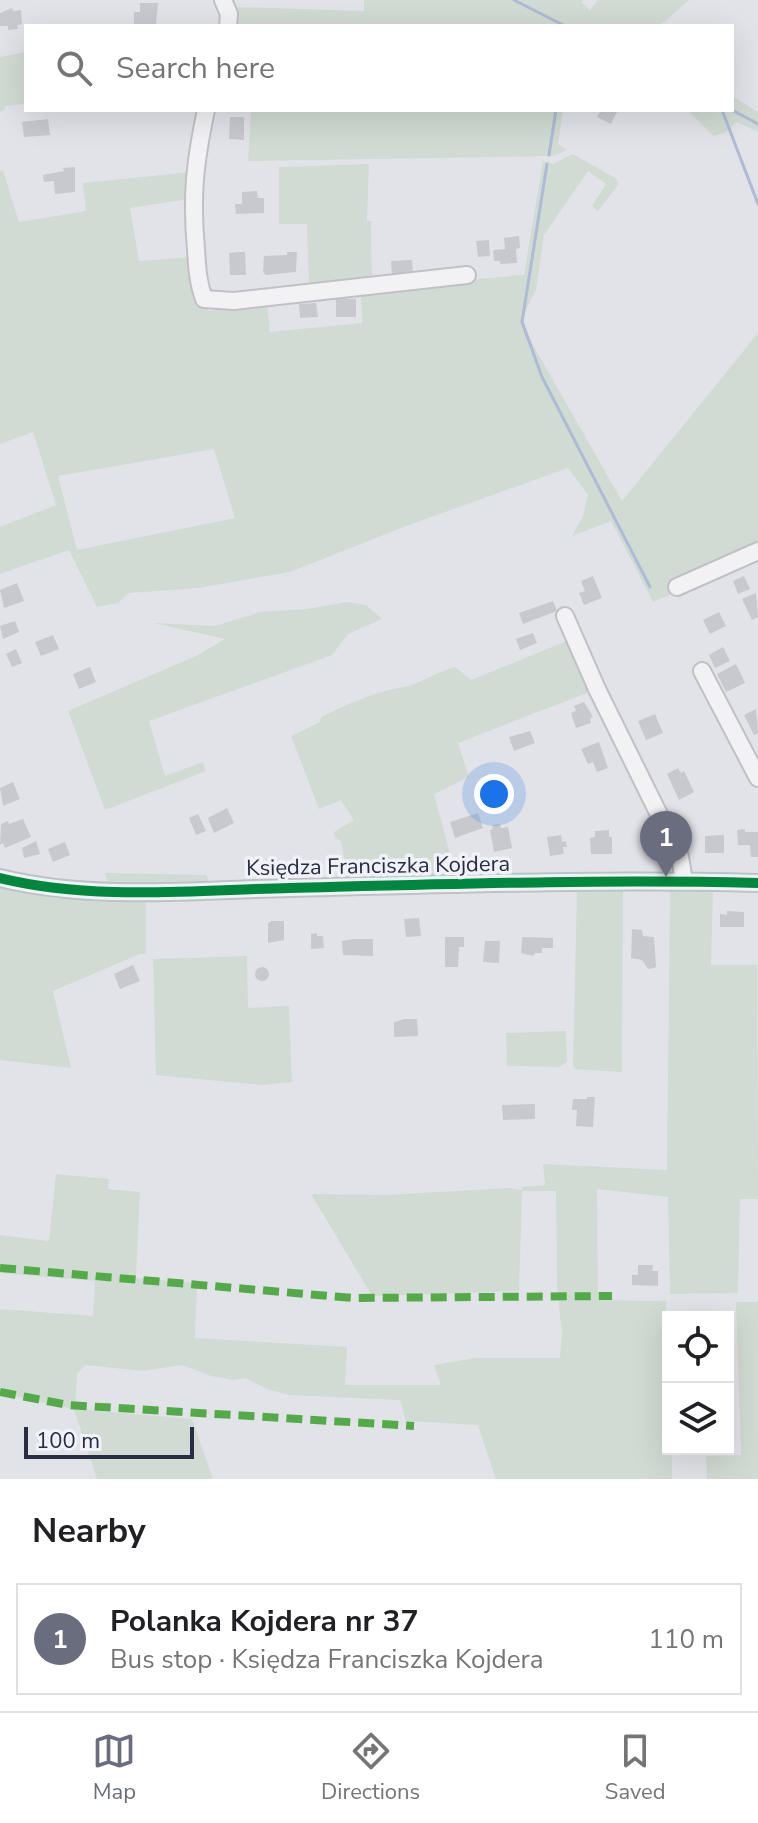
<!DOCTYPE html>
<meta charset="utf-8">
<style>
:root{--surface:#fff;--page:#f2f2f2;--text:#202124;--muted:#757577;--line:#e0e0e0;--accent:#696d7d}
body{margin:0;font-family:"Nunito Sans",sans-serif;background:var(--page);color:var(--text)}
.controls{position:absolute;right:24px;bottom:24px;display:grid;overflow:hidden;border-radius:0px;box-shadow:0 8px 32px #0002}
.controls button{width:72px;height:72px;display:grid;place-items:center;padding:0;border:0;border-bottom:2px solid var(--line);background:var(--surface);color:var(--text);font:40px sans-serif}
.scale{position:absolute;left:24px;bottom:20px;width:170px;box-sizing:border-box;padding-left:8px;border:4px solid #282d43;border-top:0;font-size:22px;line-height:28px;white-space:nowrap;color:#282d43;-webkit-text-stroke:6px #f0f2f7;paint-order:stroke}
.you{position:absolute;left:494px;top:794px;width:28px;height:28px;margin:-20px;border:6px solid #fff;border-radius:50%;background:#1a73e8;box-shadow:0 0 0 12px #1a73e833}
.badge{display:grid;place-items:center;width:52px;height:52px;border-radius:50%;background:var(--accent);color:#fff;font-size:26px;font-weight:700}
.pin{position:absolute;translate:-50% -66px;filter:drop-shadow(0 2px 4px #0008)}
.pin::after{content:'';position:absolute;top:42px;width:28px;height:24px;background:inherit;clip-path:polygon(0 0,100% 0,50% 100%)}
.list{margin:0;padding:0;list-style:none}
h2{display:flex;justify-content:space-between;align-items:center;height:104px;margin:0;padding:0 32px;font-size:34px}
h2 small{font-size:26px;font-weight:400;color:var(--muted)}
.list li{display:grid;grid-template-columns:52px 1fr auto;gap:24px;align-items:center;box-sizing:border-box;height:112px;margin:0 16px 16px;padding:0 16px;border:2px solid var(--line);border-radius:0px}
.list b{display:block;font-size:30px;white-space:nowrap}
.list p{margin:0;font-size:26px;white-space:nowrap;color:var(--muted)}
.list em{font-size:26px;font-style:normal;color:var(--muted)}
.icon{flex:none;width:44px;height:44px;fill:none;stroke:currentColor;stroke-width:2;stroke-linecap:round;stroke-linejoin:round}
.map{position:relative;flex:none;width:758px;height:1479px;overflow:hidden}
.search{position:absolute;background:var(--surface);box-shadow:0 8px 32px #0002;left:24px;right:24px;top:24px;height:88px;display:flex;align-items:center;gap:20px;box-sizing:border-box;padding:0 28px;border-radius:0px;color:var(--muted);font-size:30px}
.sheet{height:232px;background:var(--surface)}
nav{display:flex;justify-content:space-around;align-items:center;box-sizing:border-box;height:112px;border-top:2px solid var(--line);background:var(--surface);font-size:22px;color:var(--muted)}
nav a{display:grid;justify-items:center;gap:4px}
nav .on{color:var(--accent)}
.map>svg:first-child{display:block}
.green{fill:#d0dbd3;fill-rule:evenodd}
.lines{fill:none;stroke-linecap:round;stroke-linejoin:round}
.stream{stroke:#afbad5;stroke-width:3}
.building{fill:#c8c9cf}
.minor-casing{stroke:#c0c1c6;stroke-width:20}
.minor{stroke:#f2f2f4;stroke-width:16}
.quiet{stroke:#53ab47;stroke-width:8;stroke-dasharray:16 8;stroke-linecap:butt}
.cycleway-casing{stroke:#f0f2f7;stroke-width:15}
.cycleway{stroke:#00873e;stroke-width:10}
.labels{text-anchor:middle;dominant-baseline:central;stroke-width:7;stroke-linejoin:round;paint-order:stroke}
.street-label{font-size:22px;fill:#282d43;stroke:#f0f2f7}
</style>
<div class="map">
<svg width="758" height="1479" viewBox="0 0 758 1479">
<rect width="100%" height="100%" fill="#e2e3e8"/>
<!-- green -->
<path class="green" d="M364,0H583L581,2L590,10L598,0H689L664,22L656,26H231L230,8L235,7L364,11Z
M26,52V104L5,106V110L0,112V57Z
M732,96L758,112V132L737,122L725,133L714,136L687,110H732Z
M208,110H386L387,112L563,110L558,144L567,150L553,156L248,161L251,112Z
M573,154L617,179L618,185L598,211L592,206L606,184L588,171L544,235L536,290L522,318L533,345L622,501L758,333V545L669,586L672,594L653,602L611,521L572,536L583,516L588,495L568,468L406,526L290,572L198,588L129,593L118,603L97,607L69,550L0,574V527L56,505L33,432L0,444V171L3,170L19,222L86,211L83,183L191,172L189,199L130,208L139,261L194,257L203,307L210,311L224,306L267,303L270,332L362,323L361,289L524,275L543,161L553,164ZM214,449L235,518L77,550L58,476Z
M369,164L367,221H371L372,282L309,289L307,224H279V167Z
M346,602L366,605L382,619L348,634L332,655L149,721L165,776L203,762L206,771L105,810L68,711L196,656L225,639L154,623L215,626L260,612L307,609Z
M569,640L592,691L458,743L469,777L434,794L457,880L348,881L341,841L335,838L334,832L354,820L341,800L319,809L291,736L320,722L321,717C348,704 374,692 403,687C421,684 437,671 455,667L471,680Z
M105,873L207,875L209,886L109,887Z
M0,884L84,898L146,901V954H140L53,991L71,1068L0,1060Z
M582,887H623L622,1072L575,1069L573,1065L577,891Z
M670,887L713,889L711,965H757L758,1199H740L738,1293L670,1294L668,1197L597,1189L598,1300L666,1301L668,1449H672V1479H496L478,1425L406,1421L400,1400L289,1395L267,1389L245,1378L234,1380L211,1376L182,1365L143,1371L85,1365L77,1374L75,1409L192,1419L213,1479H97L74,1409L0,1393V1309L93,1316L95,1281L0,1273V1235L49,1241L56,1174L109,1179L108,1189L140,1192L136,1278L197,1283L195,1338L347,1347L345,1385H441L434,1365L475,1358H560L562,1334L557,1288L556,1191H522L519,1291L372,1296L311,1194L387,1195L508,1188L522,1190V1187L545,1185L543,1164L667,1170Z
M247,956L248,1008L289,1006L292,1082L262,1085L156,1075L153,959Z
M566,1031L567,1062L559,1067L507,1066L506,1033Z
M736,1302H758V1479H707L706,1456L741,1455Z"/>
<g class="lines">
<!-- stream -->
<path class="stream" d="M514,0L565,26
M722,110L758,204
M732,110L758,124
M549,155L556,110
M547,164L522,322L542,377L650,587"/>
</g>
<!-- building -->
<path class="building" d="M140,3H158L156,24H134V12H140Z
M12,8L13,11L21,10L22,24L17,25L18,29L8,30V26H0V13Z
M601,110H618L611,124L597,117Z
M230,117H244V140L229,139Z
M48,119L50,135L24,137L22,122Z
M75,167V192L55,194L54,181L44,182L43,175L64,171L63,168Z
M257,191L258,198H264V213L236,214L235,204H242V192Z
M519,236L520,248L516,249L517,263L500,264V261H494L493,250L505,249L504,238Z
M489,240L490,256L478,257L476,241Z
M240,252H245L246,275H230L229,253Z
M287,252H297L296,272L266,275L263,272L264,256L287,255Z
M412,260L413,274L392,276L391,261Z
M336,298L356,299V317H336Z
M316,303L318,317L300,318L299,304Z
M593,576L602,598L584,605L579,593L585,591L581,581Z
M744,576L750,589L738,594L733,581Z
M17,583L24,601L4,608L0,590Z
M756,593L758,617L752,620L742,599Z
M553,601L557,611L523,624L519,613Z
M719,612L726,626L710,634L703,620Z
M15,621L19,632L3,639L0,626Z
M533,633L537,643L520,650L516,639Z
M53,635L59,649L41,656L35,642Z
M723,647L730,661L715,668L709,655Z
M16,649L22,663L12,667L6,654Z
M736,664L745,683L726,692L717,674Z
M90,667L96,682L79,689L73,674Z
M584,702L593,717L590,718L591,723L576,728L571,713L576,711L574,706Z
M756,709L758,733L754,735L744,715Z
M655,714L663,733L646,740L638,721Z
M530,731L535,743L514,751L509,737Z
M599,742L608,768L597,772L593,762L588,764L581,749Z
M678,768L681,773L684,771L694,792L679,800L667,774Z
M13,782L20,799L3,806L0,788Z
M227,808L234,823L214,833L208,818Z
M478,813L483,828L455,838L450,822Z
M198,814L206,831L196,835L189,818Z
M23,819L31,837L5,848L3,843L0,845L1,824L8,821L9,824Z
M500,824L501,828L508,827L512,848L494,852L490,830L493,829L492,825Z
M745,829V832H758V857H751L750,845H738L737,830Z
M609,830V837H612V854H591L590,838L595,837V831Z
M561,835L562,842L566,841L567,847H563L564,854L550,856L547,837Z
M724,835V853H705V836Z
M36,841L40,854L24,858L22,848Z
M65,842L70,855L53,862L48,849Z
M727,911L744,912V927H720V914L727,915Z
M419,918L421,936L406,937L404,919Z
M271,921H284V940L268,943V923Z
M632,929L642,930L643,936L654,937L656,967L654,968L648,969L642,960L631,958Z
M317,933V936H323L324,948L311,949V934Z
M445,937H464V947H459L458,967H445Z
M522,937L553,938V948H542V953H535L533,956L521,953Z
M353,939H373V956L343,955L342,941Z
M485,941H500L499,963L483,962Z
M133,965L140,981L120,989L114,974Z
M255 974a7 7 0 1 1 14 0a7 7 0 1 1-14 0Z
M405,1019H417L418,1036L394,1037V1022Z
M587,1097H595L593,1127L576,1126L577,1110H572L573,1099H587Z
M535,1104V1119L503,1120L502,1105Z
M638,1265H653L652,1271H658V1286L632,1285V1275H638Z"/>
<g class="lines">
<!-- minor casing -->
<g class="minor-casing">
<path id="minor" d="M223,0L229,14L228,26
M206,110C195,162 191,196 196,249C197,267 198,283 204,299L234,301L467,275
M677,587L758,551
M565,616L597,689L680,857L684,881
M702,671L758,778
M0,878C94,901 195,890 290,888C446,884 602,879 758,883"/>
</g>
<!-- minor -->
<use href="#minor" class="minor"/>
<!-- quiet -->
<path class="quiet" d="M0,1268L353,1298L612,1296
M0,1392L68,1405L414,1426"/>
<!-- cycleway casing -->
<g class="cycleway-casing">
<path id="cycleway" d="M0,878C94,901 195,890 290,888C446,884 602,879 758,883"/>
</g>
<!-- cycleway -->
<use href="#cycleway" class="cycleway"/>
</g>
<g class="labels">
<!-- street labels -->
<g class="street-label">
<text transform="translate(378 866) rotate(-1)">Księdza Franciszka Kojdera</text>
</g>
</g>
</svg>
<div class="controls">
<button><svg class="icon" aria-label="locate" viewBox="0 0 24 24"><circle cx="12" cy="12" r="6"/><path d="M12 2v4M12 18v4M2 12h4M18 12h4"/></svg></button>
<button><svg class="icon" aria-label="layers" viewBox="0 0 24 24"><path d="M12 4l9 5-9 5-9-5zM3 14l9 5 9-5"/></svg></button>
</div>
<div class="scale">100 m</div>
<div class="you"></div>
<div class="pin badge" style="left:666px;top:877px">1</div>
<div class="search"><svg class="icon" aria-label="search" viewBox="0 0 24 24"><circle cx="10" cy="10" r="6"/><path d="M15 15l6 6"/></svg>Search here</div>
</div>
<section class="sheet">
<h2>Nearby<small></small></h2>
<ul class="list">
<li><span class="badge">1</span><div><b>Polanka Kojdera nr 37</b><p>Bus stop · Księdza Franciszka Kojdera</p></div><em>110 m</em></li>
</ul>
</section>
<nav>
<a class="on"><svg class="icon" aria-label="map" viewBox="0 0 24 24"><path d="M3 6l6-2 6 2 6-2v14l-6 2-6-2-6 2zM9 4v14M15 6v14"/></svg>Map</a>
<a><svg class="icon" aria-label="directions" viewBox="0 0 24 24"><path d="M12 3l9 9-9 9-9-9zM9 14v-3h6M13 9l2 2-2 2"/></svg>Directions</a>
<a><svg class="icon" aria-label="saved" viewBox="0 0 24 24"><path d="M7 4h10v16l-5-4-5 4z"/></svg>Saved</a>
</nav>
